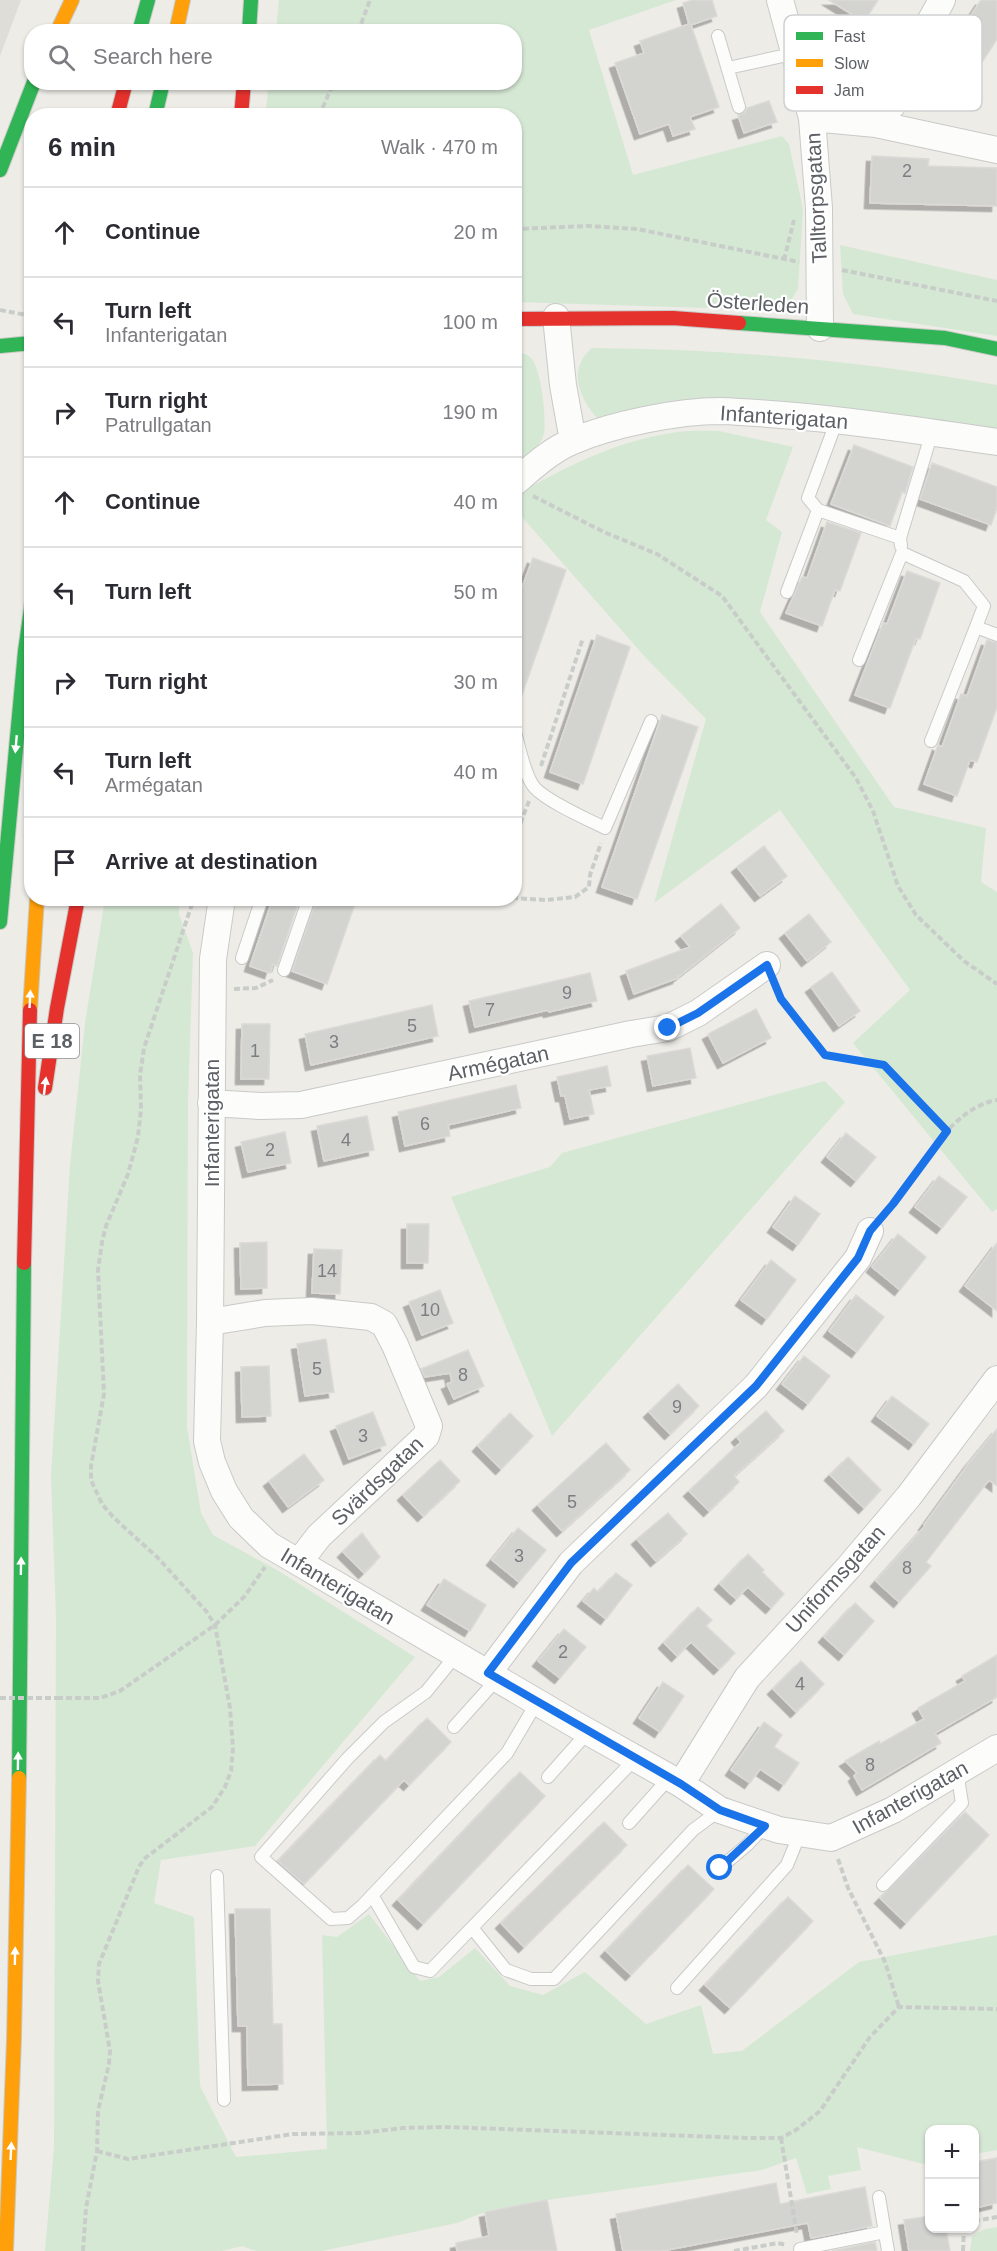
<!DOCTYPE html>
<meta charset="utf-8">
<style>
:root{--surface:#fff;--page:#f2f2f3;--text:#2b2b33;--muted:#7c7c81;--line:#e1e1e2}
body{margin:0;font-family:Helvetica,sans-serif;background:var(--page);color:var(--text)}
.controls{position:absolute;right:18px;bottom:18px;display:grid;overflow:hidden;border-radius:12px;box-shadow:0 2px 4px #0004}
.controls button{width:54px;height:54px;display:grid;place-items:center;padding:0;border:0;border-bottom:2px solid var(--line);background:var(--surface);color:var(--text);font:30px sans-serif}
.stop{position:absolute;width:18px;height:18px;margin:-14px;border:4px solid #1a73e8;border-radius:50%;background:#fff}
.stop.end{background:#1a73e8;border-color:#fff;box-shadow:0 2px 6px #0008}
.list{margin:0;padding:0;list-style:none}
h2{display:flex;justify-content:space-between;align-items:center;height:78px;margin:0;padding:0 24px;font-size:26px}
h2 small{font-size:20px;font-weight:400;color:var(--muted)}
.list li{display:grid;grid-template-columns:39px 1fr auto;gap:18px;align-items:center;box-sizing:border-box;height:90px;padding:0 24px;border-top:2px solid var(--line)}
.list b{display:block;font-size:22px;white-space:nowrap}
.list p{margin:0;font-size:20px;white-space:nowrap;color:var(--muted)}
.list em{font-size:20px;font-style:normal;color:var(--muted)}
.icon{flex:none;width:33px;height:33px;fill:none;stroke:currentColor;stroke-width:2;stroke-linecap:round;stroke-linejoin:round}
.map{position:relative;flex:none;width:997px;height:2251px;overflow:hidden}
.search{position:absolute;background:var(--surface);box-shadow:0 2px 4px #0004;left:24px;top:24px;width:498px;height:66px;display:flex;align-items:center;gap:15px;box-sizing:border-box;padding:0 21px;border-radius:24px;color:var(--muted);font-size:22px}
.panel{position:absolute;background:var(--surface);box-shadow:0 2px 4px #0004;left:24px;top:108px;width:498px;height:798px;border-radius:24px}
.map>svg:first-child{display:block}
.industrial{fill:#deddd8}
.green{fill:#d5e8d4}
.building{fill:#d3d3d0;stroke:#dcdad6;stroke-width:1.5;filter:url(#shadow)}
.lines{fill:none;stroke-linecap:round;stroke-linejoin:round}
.lane-casing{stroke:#c9c9c9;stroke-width:14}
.street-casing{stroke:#c9c9c9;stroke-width:28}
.fast-casing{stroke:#c9c9c7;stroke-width:16}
.slow-casing{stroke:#c9c9c7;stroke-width:16}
.jam-casing{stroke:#c9c9c7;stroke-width:16}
.path{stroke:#c9cdca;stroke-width:4;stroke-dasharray:6 3;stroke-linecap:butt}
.lane{stroke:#fcfcfb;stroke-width:12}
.street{stroke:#fcfcfb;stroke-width:26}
.fast{stroke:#30b455;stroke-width:14}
.slow{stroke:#ff9f0a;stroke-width:14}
.jam{stroke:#e5322d;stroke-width:14}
.path-bridge{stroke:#c9cdca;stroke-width:4;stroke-dasharray:6 3;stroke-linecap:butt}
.oneway{fill:#fff}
.route{stroke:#1a73e8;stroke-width:8}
.labels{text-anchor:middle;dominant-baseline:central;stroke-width:4.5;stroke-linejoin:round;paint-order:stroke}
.number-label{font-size:18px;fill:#7c7e81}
.shield{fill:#fff;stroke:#8e9093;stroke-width:1.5}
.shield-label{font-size:20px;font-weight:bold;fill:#5d6065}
.street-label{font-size:21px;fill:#5d6065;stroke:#fff}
.key{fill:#fff;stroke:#cecfd1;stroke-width:1.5}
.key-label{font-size:16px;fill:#5d6065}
</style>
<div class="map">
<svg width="997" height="2251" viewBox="0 0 997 2251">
<defs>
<filter id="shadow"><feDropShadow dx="-5.5" dy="5.5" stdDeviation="0" flood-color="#0004"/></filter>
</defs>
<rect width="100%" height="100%" fill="#edece7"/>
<!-- industrial -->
<path class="industrial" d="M0,0H21L0,56Z"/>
<!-- green -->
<path class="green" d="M279,0H676L589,30L633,175L782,136L789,144L803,209L798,289L787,307L770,310L515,302L514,116H265L269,83L514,82V32L276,31Z
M840,245L997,280V336L853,314L843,294Z
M592,348C730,349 862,361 997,385V433L733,400L657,404L624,415L598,419C579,399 567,369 592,348Z
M514,352C520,352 528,354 532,359C541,370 548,423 543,437C539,447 523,463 514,469Z
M719,431L793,447L766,520L782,532L760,612L894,807L986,828L981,882L997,892V1209L992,1212L853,1043L910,990L780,810L654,903L706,719L646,658L515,509L514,496C564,468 615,441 672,433C687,430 704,431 719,431Z
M105,899H179V914L193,953L188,1100L187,1427L201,1513L213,1535L277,1570L415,1657L255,1846L161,1860L154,1903L194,1917L200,2086L236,2157L327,2149L322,1935L337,1937L369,1914L420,1981L439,1977L475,1948L510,1986L543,1995L585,1972L646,2024L701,2005L713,2054L742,2051L859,1962L997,1935V2150L975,2154L974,2130H930L929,2163L923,2164L857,2147L861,2170L828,2176L831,2189L807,2194L796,2158L762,2170L547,2200L485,2212L457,2223L322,2251H256L242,2246L222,2251H45L54,2147L56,1618L51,1476L70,1165L85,1023Z
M825,1081L845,1102L552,1436L451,1197L550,1167L562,1153Z
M997,2227V2251H970L972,2236L985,2229Z"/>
<!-- building -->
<path class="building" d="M693,0H712L717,16L691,25L719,107L690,117L695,129L673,136L669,124L640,134L615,63L644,53L640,41L689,24L683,3Z
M829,0H878L864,22Z
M981,0H997V39L961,95L931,76Z
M769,101L777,122L744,133L738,115L745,113L747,108Z
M872,156L929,159L928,166L997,168V206L870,203Z
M854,445L913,467L905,493L902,492L890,526L831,504Z
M932,463L997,487V508L991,525L920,499Z
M827,522L861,533L840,591L835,590L822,626L786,613L802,577L807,578Z
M533,558L566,570L517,709L514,708V609Z
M907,571L940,583L920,639L916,638L890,708L855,695L883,623L887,624Z
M597,635L630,647L583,784L550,772Z
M987,640L997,643V707L977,762L970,760L957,796L924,784L938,745L942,747L961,694L967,696Z
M662,715L698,727L637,899L602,887Z
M764,846L787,876L760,896L737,867Z
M273,898H300L277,966L273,964L270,973L250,966Z
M317,898H357L327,984L292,971Z
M721,904L740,928L678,977L677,975L678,978L634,994L626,971L690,947L681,936Z
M809,914L831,942L807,961L785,933Z
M832,972L860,1011L839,1026L811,987Z
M590,973L597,1001L549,1012L548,1010L475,1027L469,1001Z
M432,1005L438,1036L311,1065L305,1034Z
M756,1009L771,1038L723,1063L708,1034Z
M242,1024H270L269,1079H241Z
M690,1048L696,1078L653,1086L647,1056Z
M607,1066L611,1086L589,1090L594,1114L570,1119L565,1096H561L557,1077Z
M516,1085L521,1108L448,1125L450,1136L405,1146L398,1112Z
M367,1116L374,1150L324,1161L317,1126Z
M285,1132L291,1163L248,1172L241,1142Z
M846,1133L876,1157L856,1181L827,1157Z
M939,1176L967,1197L942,1228L915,1207Z
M795,1196L820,1214L798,1245L773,1227Z
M407,1224H429L428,1263H407Z
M898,1234L926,1257L900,1290L872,1267Z
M267,1242V1288L241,1289L240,1243Z
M997,1243V1311L965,1286Z
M314,1249L342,1250L340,1294L312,1293Z
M771,1260L796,1280L767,1319L741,1300Z
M440,1290L453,1323L422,1335L409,1302Z
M856,1295L884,1317L857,1352L829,1331Z
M326,1339L334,1392L305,1396L297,1344Z
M468,1350L484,1386L454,1399L447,1384L452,1382L450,1373L425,1377L421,1369Z
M804,1356L830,1376L808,1404L782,1384Z
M269,1366L271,1416L242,1417L241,1367Z
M678,1384L699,1406L670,1434L649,1412Z
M892,1396L929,1424L914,1444L877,1416Z
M766,1411L784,1431L734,1476L739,1482L709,1511L689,1491L741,1442L737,1437Z
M373,1412L386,1445L349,1459L336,1426Z
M510,1413L533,1436L501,1469L478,1446Z
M997,1429V1486L989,1480L926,1562L931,1566L899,1602L876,1581L925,1526L924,1525L969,1463Z
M606,1443L630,1470L562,1531L538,1505Z
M304,1454L324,1480L288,1507L269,1481Z
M848,1457L881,1490L864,1508L830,1475Z
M440,1460L460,1481L423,1516L403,1495Z
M668,1513L687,1534L656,1561L637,1539Z
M518,1528L546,1550L519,1582L492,1560Z
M362,1533L380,1557L364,1573L343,1552Z
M748,1554L764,1570L762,1572L784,1594L771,1608L748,1587L736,1599L720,1584Z
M616,1573L632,1585L606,1619L583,1601L594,1588L598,1592Z
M444,1579L486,1605L470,1631L427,1605Z
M855,1603L874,1621L844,1655L824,1637Z
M698,1607L712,1620L706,1626L735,1653L719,1669L691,1642L677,1656L664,1643Z
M564,1629L586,1647L560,1678L538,1661Z
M997,1655V1697L935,1733L941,1743L862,1790L854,1776L857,1773L845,1761L879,1741L880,1744L924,1719L918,1708L965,1681L962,1676Z
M801,1661L824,1684L796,1712L773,1689Z
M663,1682L684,1696L660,1732L639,1718Z
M427,1718L451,1742L409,1785L404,1780L304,1884L278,1861L380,1755L386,1761Z
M764,1722L782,1735L774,1747L799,1763L784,1785L760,1769L750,1783L731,1770Z
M520,1772L545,1796L423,1924L398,1900Z
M965,1812L989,1835L906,1923L880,1898Z
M604,1822L627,1845L524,1947L501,1923Z
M688,1865L714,1889L631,1975L606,1951Z
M788,1897L813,1921L730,2008L705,1985Z
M235,1909H270L273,2024H282L283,2084L248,2085L247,2026H238Z
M997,2158V2203L975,2208V2162Z
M776,2183L780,2204L865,2187L872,2226L811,2238L808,2223L662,2251H623L616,2214Z
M547,2200L557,2251H457L456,2243L489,2236L485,2212Z
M930,2216V2229H946L950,2251H909L904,2220Z
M875,2242L877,2251H832Z"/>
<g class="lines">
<!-- lane casing -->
<g class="lane-casing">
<path id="lane" d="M718,36L739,107
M728,68L796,53
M818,510L808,498L837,420
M901,546L900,538L932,432
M787,592L818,510L900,538
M859,660L902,553L964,581L984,606L976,627
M514,729C519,744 524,776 535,788C548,802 587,819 605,828L651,721
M931,741L976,627L997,635
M242,958L262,898
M284,970L309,898
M456,1655L426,1692L384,1722L347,1759L261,1857L331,1919L348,1918L363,1905L507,1753L537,1702
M454,1727L498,1678
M548,1777L588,1732
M629,1823L670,1777
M720,1868L747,1845L765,1826
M217,1876L224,2100
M883,1885L962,1803L957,1772
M372,1895L414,1967L430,1971L636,1758
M473,1929L506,1970L531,1979H554L693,1830L720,1810
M677,1988L787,1865L800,1833
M879,2197L888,2251
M800,2249L885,2232"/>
</g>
<!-- street casing -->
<g class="street-casing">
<path id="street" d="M780,0L812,118L819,208L820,328
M812,118L876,124L997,150
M876,124L894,103L906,65L942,0
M556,317L563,385L573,441
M514,483C533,467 551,450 573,441C613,424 678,411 720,411C752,412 784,415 816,418C877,424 937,433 997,442
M222,898L213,959L210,1322L207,1441L212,1462L224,1491L241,1518L269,1545L576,1725L681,1784L720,1810L779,1830L831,1838L893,1810L997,1748
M211,1103L260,1106L301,1105L631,1034L668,1028L698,1013L767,965
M210,1322L265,1313L312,1311L371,1317L384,1324L395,1345L429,1426L426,1436L319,1536L299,1562
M488,1673L571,1563L756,1386L858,1258L870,1231
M681,1784L747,1678L848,1568L909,1496L997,1379"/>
</g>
<!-- fast casing -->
<g class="fast-casing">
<path id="fast" d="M139,32L148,0
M249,32L251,0
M155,116L163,82
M0,170L34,82
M739,323L945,338L997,349
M0,346L32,343
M0,922L25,651L32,602
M19,1778L24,1263"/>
</g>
<!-- slow casing -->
<g class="slow-casing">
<path id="slow" d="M57,32L72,0
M176,32L183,0
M30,1010L37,898
M6,2251L14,2039L19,1778"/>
</g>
<!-- jam casing -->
<g class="jam-casing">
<path id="jam" d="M117,116L126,82
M241,116L244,82
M514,319L673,318L739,323
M45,1088L57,1008L78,898
M24,1263L30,1010"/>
</g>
<!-- path -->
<path class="path" d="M358,32L370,0
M319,116L334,82
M514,229L588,226L637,229L799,262
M784,260L794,220
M842,270L997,301
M0,310L26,315
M533,496L604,532L657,554L722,596L856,778L873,811L898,886L916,915L964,961L997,984
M514,574L520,558
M541,766L583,638
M514,840L529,801
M512,898L546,900L575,897L589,887L590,875L601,843
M776,986L781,999L825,1055L884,1065L947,1131
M234,989L256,988L273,980
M884,1214C914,1179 948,1108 997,1100
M57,1698H100L120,1691L215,1625L244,1597L265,1567
M838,1859L848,1888L885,1962L899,2007
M781,2138L797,2235
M97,2151L128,2159L293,2134L361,2133L403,2128L447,2127L747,2138H781L796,2130L820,2111L870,2037L899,2007L997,2009
M974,2221L997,2217
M83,2251L86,2208L97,2151L98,2111L109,2064L110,2051L98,1981L99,1964L139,1867L144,1859L212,1807L225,1787L231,1771L233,1748L230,1708L215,1625L206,1611L158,1558L114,1518L102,1504L91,1480V1466L104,1394L98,1270L102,1242L106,1226L128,1174L138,1137L141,1109L140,1075L144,1048L194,898
M734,2251L778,2243L786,2245
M963,2251L964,2228"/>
<!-- lane -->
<use href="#lane" class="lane"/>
<!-- street -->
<use href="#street" class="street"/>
<!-- fast -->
<use href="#fast" class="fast"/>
<!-- slow -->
<use href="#slow" class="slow"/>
<!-- jam -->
<use href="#jam" class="jam"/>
<!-- path-bridge -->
<path class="path-bridge" d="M0,1698H57"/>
</g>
<!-- one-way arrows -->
<defs><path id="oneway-solid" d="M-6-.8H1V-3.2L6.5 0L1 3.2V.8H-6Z" transform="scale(1.5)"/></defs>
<g class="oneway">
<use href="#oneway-solid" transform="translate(16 744) rotate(95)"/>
<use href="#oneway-solid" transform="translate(30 999) rotate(-87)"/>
<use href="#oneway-solid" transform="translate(45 1086) rotate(-83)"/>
<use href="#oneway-solid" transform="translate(21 1566) rotate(-89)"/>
<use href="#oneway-solid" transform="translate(18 1761) rotate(-89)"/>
<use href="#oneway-solid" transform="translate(15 1956) rotate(-89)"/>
<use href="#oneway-solid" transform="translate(11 2151) rotate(-87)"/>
</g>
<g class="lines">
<!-- route -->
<path class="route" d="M668,1028L698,1013L767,965L781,999L825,1055L884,1065L947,1131L893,1204L870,1231L858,1258L756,1386L571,1563L488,1673L681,1784L720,1810L765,1826L720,1868"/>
</g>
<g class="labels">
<!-- number labels -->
<g class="number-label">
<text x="907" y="171">2</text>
<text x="567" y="993">9</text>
<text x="490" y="1010">7</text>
<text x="412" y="1026">5</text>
<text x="334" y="1042">3</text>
<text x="255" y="1051">1</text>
<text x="425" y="1124">6</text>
<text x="346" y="1140">4</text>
<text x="270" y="1150">2</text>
<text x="327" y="1271">14</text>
<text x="430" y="1310">10</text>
<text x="317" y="1369">5</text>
<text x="463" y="1375">8</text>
<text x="677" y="1407">9</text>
<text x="363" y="1436">3</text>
<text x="572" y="1502">5</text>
<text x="519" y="1556">3</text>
<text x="907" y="1568">8</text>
<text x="563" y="1652">2</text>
<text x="800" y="1684">4</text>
<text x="870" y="1765">8</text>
</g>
<!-- shield labels -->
<rect class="shield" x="25" y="1024" width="54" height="34" rx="4.5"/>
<g class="shield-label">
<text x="52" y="1041">E 18</text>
</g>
<!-- street labels -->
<g class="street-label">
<text transform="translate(816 198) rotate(-93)">Talltorpsgatan</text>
<text transform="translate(758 303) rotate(4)">Österleden</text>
<text transform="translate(784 417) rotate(4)">Infanterigatan</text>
<text transform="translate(498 1063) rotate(-12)">Armégatan</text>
<text transform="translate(211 1123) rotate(-90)">Infanterigatan</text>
<text transform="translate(377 1481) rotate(-44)">Svärdsgatan</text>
<text transform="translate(835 1579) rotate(-48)">Uniformsgatan</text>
<text transform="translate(338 1586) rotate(31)">Infanterigatan</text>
<text transform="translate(910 1797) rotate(-29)">Infanterigatan</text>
</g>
</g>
<!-- legend -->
<rect x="784" y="15" width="198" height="96" rx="9" class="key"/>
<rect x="796" y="32" width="27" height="8" fill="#30b455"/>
<rect x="796" y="59" width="27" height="8" fill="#ff9f0a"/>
<rect x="796" y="86" width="27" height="8" fill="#e5322d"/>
<g class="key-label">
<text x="834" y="42">Fast</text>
<text x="834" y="69">Slow</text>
<text x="834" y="96">Jam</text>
</g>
</svg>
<div class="controls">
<button>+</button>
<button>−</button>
</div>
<div class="stop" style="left:720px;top:1868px"></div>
<div class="stop end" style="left:668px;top:1028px"></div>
<div class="search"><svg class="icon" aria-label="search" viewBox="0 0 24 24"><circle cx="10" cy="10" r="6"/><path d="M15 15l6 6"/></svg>Search here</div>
<section class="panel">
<h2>6 min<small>Walk · 470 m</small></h2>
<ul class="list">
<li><svg class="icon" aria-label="ahead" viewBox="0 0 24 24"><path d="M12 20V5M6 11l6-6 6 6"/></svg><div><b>Continue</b></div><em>20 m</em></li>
<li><svg class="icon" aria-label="left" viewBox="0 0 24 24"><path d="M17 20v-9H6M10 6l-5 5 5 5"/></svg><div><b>Turn left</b><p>Infanterigatan</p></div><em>100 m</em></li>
<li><svg class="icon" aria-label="right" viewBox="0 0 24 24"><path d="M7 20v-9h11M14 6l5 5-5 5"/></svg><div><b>Turn right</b><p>Patrullgatan</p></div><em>190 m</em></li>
<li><svg class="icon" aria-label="ahead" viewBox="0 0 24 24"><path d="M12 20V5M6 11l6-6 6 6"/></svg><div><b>Continue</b></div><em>40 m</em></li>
<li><svg class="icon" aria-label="left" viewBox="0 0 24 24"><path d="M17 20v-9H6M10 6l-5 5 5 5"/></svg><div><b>Turn left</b></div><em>50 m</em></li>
<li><svg class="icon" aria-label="right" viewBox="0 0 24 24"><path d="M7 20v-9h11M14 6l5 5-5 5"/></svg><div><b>Turn right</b></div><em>30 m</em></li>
<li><svg class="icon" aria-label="left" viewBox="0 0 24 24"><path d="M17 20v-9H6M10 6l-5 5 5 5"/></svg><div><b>Turn left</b><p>Armégatan</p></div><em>40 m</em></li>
<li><svg class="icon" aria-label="arrive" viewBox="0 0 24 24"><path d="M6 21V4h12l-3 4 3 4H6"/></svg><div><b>Arrive at destination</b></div></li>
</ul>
</section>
</div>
